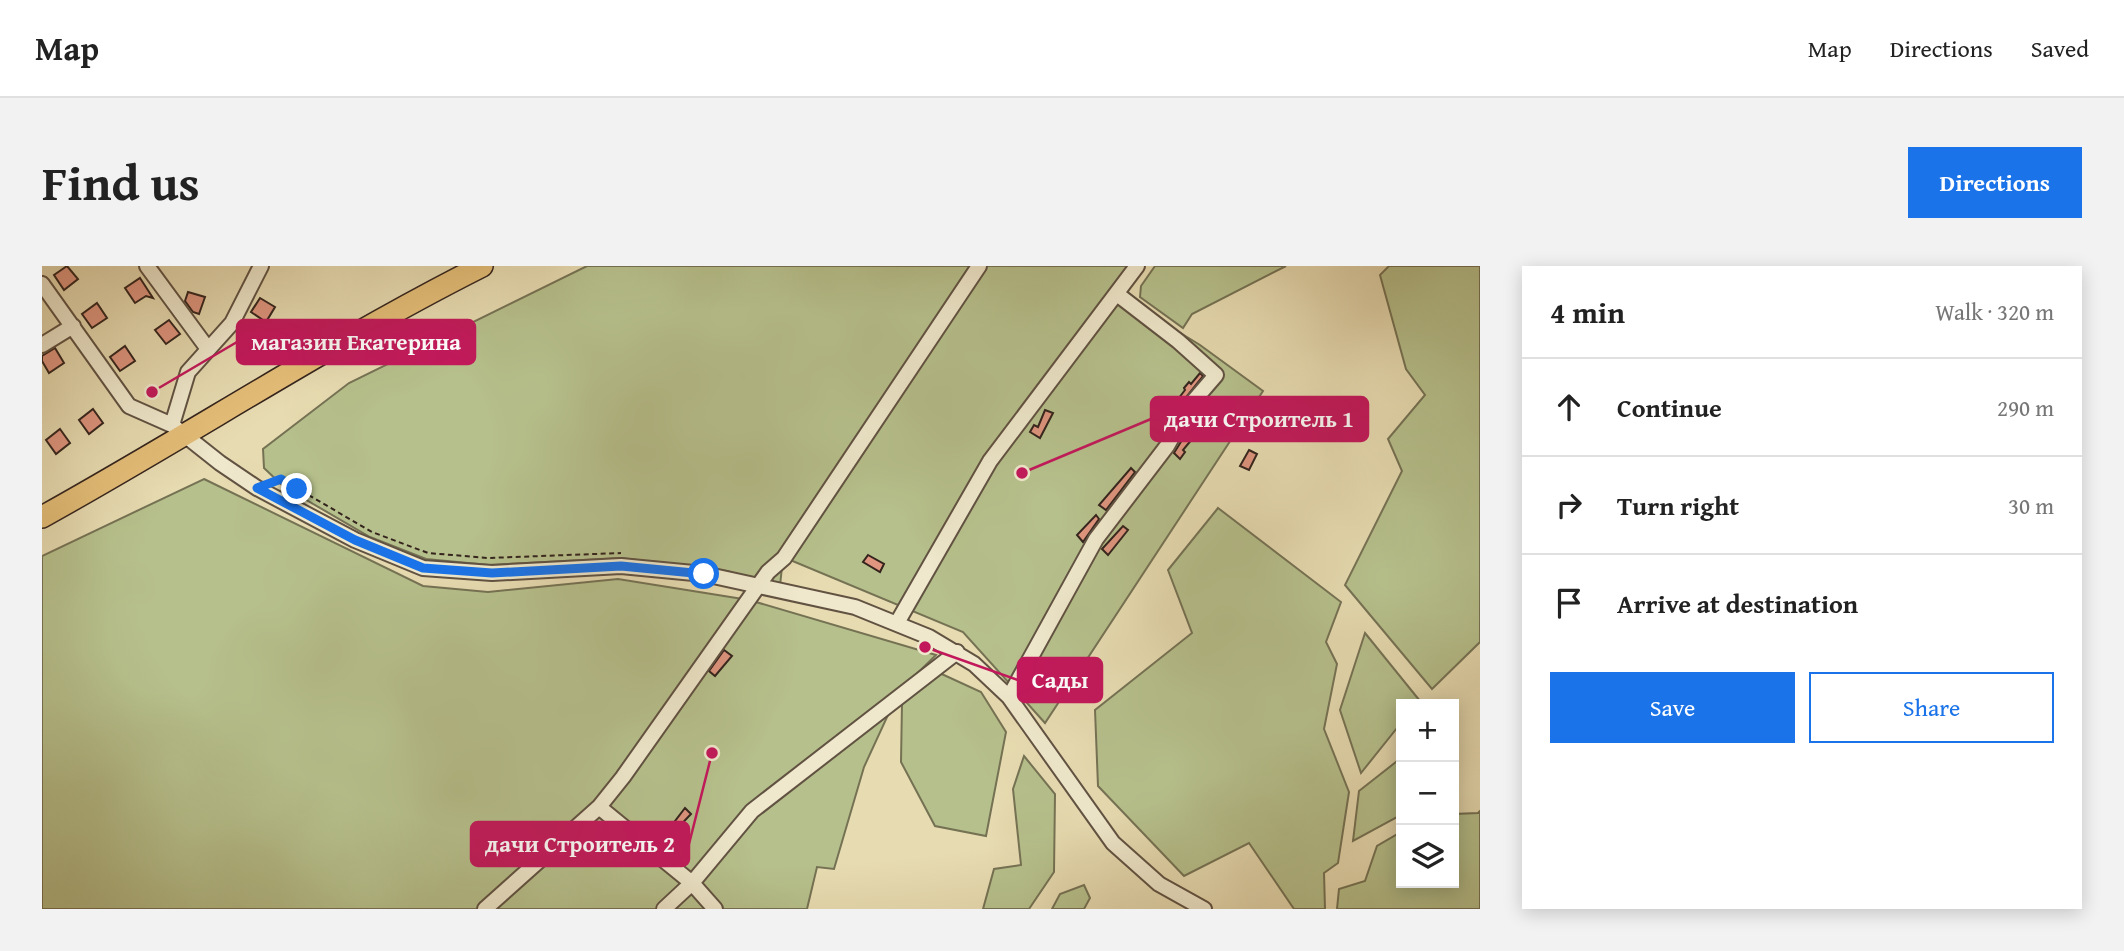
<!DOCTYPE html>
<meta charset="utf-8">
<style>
:root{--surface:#fff;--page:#f2f2f2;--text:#222;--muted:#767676;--line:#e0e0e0;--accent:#1a73e8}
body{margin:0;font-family:"Gentium Book Plus",serif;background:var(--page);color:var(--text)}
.controls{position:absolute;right:21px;bottom:21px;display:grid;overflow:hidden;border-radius:0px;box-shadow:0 4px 18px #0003}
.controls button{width:63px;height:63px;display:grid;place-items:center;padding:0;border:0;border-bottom:2px solid var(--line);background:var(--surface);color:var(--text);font:35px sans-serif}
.stop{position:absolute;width:21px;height:21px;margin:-16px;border:5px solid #1a73e8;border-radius:50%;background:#fff}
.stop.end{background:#1a73e8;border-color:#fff;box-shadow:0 2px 7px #0008}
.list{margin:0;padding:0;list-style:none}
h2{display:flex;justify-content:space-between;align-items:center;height:91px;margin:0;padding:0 28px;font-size:30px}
h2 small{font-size:23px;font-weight:400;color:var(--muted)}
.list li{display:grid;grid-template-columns:46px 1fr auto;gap:21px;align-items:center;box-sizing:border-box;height:98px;padding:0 28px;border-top:2px solid var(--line)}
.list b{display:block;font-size:26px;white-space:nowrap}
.list em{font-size:23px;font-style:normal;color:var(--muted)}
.actions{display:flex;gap:14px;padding:21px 28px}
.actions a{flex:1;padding:16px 0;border:2px solid var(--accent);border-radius:0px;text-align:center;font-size:24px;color:var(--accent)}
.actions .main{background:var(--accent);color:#fff}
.icon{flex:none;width:38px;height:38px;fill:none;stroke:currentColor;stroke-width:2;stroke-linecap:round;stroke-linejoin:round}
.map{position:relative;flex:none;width:1438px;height:643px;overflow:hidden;border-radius:0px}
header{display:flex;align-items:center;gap:42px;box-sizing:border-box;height:98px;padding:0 35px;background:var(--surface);border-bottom:2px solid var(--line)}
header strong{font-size:33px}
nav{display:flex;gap:38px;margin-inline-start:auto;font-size:24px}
.intro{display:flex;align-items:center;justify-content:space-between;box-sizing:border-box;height:168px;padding:0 42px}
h1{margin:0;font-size:49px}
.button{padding:18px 32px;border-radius:0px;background:var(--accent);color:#fff;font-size:24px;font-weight:700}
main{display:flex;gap:42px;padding:0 42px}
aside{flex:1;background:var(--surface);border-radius:0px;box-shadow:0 4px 18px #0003}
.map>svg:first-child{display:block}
.green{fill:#b6c08c;stroke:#757254;stroke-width:2}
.building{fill:#df957f;stroke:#34241d;stroke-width:2}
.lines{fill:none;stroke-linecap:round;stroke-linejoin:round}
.minor-casing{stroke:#615242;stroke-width:18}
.highway-casing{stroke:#34241d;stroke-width:24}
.path{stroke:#34241d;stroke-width:2;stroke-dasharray:5 3.5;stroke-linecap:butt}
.minor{stroke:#efe8cc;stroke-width:14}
.highway{stroke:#e4be78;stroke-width:21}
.route{stroke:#1a73e8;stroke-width:9}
.leader{fill:none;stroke:#c2185b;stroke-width:2.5}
.callout-dot{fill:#c2185b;stroke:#efe8cc;stroke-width:2.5}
.callout{fill:#c2185b;stroke:#c2185b;stroke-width:2.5}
.callout-label{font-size:23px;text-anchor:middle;font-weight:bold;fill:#fff}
</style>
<header>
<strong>Map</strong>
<nav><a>Map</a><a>Directions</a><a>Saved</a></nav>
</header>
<div class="intro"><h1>Find us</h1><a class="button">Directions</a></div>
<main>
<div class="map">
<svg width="1438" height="643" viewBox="0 0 1438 643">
<rect width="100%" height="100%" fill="#e7dbb1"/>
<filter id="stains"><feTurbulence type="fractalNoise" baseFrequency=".00286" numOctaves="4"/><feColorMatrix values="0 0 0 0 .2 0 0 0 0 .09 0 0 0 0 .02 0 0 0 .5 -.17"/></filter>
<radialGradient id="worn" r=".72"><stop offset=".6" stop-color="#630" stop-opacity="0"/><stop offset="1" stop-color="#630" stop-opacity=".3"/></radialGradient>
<!-- green -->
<path class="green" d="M545,0H1095L1075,28L1158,79L1221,125L1003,457L921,366L741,291L738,320L685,305L579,292L447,299L384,293L328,271L242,221L222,202L221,183L307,117Z
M1113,0H1244L1150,48L1141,62L1098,31L1099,20Z
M1347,0H1438V376L1390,423L1303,319L1360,205L1346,173L1383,129L1364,103L1338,9Z
M162,213L381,320L446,326L576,313L707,334L894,389L857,425L822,501L792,603L775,601L765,643H0V290Z
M1176,242L1299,336L1284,376L1295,398L1282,463L1307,526L1296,597L1282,607L1283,643H1252L1207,577L1142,610L1056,520L1053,444L1150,367L1126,304Z
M1323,367L1378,435L1375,438H1359V457L1319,507L1298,444Z
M891,404L939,426L964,466L944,570L893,560L859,496L860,437Z
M982,490L1013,528L1012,606L987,643H941L952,603L979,599L971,523Z
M1359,492V549L1311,575L1317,525Z
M1438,545V643H1295L1297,623L1323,615L1335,580L1359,566V617H1412V548L1436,547Z
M1042,619L1048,632L1042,643H1010L1018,628Z"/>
<!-- building -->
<path class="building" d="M25,0L36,13L22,24L12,9Z
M98,12L111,32L104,30L93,37L83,22Z
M146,26L163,31L157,48L151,46L143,35Z
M218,32L233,41L224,56L209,46Z
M55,37L65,52L50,62L40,48Z
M127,54L138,68L124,78L113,64Z
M83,80L93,95L78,105L68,91Z
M13,82L22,97L7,107L0,95V90Z
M1158,107L1161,110L1137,140L1133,137L1143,124L1142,122L1147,116L1149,118Z
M51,143L61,157L47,168L37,154Z
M1003,144L1011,147L998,172L988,166L992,159L996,161Z
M18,163L28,177L14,188L4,174Z
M1145,166L1151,172L1141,184L1143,186L1138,193L1132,187Z
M1207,184L1215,188L1207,204L1198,200Z
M1089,202L1093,206L1064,244L1057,239Z
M1054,249L1057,253L1041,276L1035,269Z
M1081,260L1086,264L1066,289L1060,283Z
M826,289L842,298L838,306L821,296Z
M682,384L690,390L673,410L667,405Z
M643,542L649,548L631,567L627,563Z"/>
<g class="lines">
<!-- minor casing -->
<g class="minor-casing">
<path id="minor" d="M105,0L166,83
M0,18L87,140L130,159L178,197L215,222L313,274L381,302L450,307L579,300L662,308L813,341L887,371L932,398L967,431L1071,577L1117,618L1162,643
M0,79L31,60
M130,159L146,106L190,57L219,0
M855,357L948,195L1095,0
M967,431L1054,273L1125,180L1149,138L1174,109L1136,75L1075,28
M557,541L650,617L673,643
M443,643L557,541L581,511L726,306L742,292L937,0
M622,643L650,617L710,545L915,386"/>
</g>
<!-- highway casing -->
<g class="highway-casing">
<path id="highway" d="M0,251C148,169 289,76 440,0"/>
</g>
<!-- path -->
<path class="path" d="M229,216L239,213L330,266L386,287L446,292L579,287"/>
<!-- minor -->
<use href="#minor" class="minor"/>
<!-- highway -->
<use href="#highway" class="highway"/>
</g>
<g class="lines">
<!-- route -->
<path class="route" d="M255,223L239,213L215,222L313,274L381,302L450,307L579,300L662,308"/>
</g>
<!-- callouts -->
<path class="leader" d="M110 126L195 76M980 207L1109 153M883 381L976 414M670 487L647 578"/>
<g class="callout-dot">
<circle cx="110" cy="126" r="7"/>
<circle cx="980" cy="207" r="7"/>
<circle cx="883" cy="381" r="7"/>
<circle cx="670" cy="487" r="7"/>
</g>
<g class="callout">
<rect x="195" y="54" width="238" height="44" rx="7"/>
<rect x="1109" y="131" width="217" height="44" rx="7"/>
<rect x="976" y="392" width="84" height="44" rx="7"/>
<rect x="429" y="556" width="218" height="44" rx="7"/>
</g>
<g class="callout-label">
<text x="314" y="84">магазин Екатерина</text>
<text x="1217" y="161">дачи Строитель 1</text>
<text x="1018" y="422">Сады</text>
<text x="538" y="586">дачи Строитель 2</text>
</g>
<rect width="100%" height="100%" filter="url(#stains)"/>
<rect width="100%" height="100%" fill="url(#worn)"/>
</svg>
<div class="controls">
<button>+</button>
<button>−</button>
<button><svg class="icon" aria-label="layers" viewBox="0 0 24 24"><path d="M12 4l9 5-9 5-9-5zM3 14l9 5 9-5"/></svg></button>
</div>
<div class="stop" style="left:662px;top:308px"></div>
<div class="stop end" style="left:255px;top:223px"></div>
</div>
<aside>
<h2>4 min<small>Walk · 320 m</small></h2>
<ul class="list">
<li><svg class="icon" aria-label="ahead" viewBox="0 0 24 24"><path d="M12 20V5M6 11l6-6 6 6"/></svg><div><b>Continue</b></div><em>290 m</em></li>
<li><svg class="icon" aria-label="right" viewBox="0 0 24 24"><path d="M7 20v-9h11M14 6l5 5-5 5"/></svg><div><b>Turn right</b></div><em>30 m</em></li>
<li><svg class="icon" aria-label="arrive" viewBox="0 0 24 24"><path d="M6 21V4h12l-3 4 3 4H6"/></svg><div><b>Arrive at destination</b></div></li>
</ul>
<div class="actions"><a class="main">Save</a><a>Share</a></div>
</aside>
</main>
